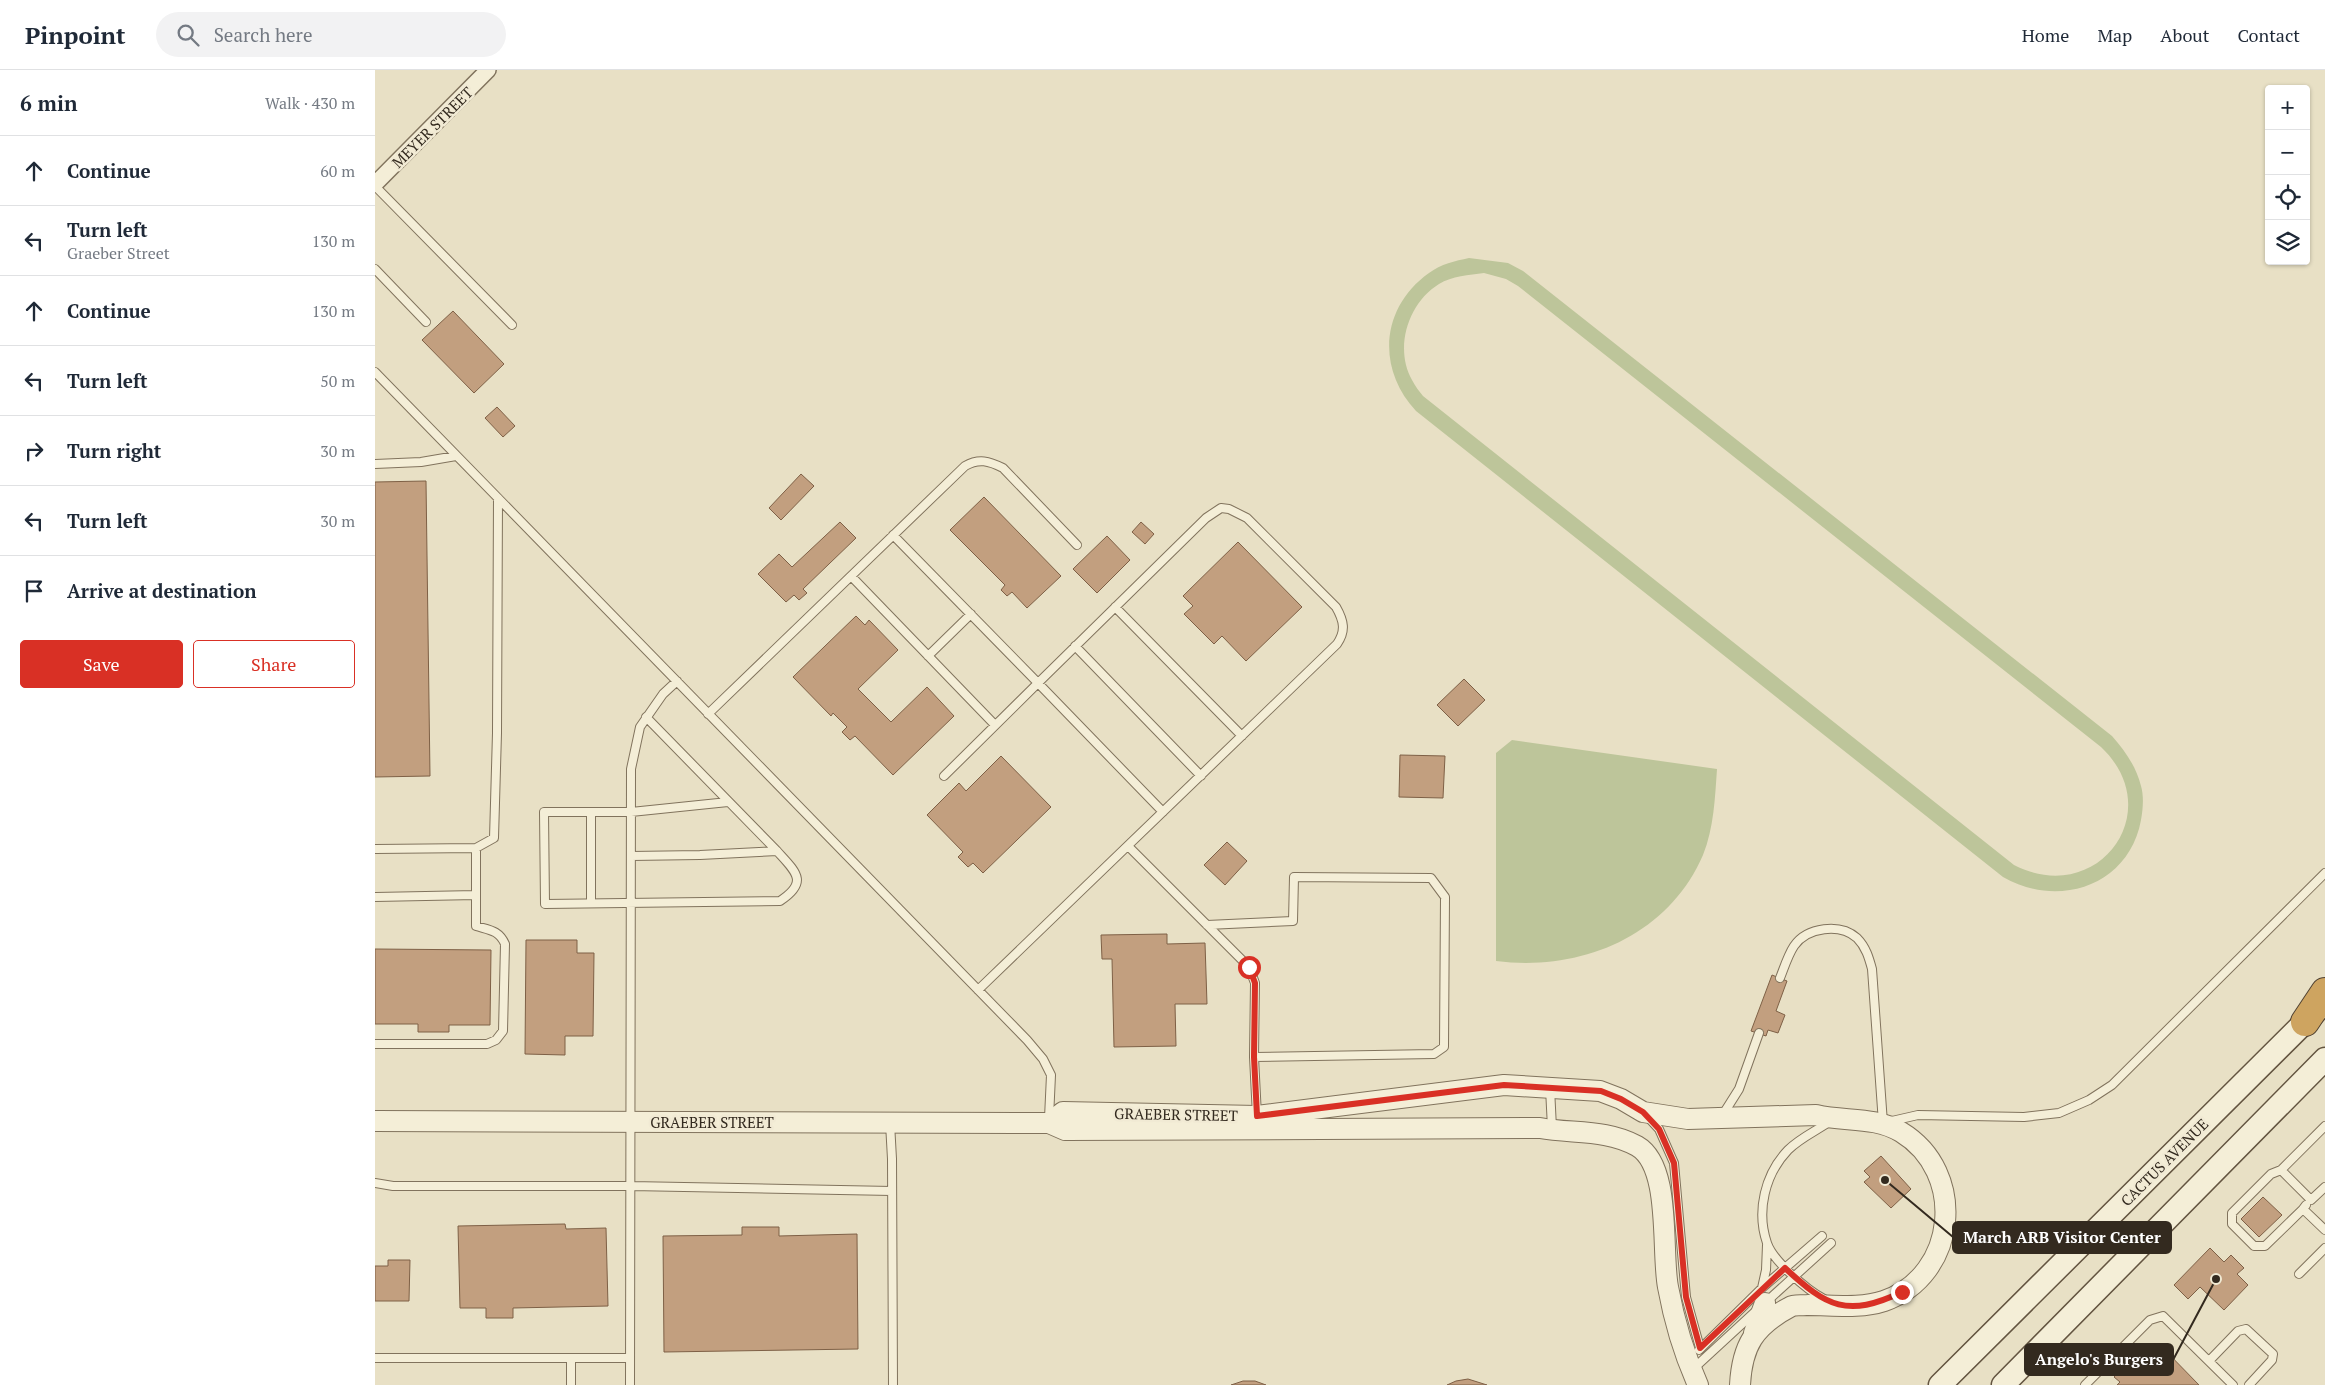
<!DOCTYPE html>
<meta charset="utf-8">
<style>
:root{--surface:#fff;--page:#f2f2f3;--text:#1f2937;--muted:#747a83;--line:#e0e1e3;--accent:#d93025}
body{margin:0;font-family:"PT Serif",serif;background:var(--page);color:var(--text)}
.controls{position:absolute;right:15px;top:15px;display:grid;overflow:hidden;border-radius:5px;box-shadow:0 1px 4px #0004}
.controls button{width:45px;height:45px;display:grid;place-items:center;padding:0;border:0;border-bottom:1px solid var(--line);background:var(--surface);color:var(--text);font:25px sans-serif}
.stop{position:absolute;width:15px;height:15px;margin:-11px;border:4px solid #d93025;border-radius:50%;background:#fff}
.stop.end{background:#d93025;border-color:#fff;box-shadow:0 1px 5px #0008}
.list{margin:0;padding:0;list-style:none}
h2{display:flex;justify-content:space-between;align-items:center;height:65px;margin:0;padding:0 20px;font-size:21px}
h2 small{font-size:16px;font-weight:400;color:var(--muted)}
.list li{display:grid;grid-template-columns:32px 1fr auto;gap:15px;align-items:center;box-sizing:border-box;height:70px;padding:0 20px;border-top:1px solid var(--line)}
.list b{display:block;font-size:19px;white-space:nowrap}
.list p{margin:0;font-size:16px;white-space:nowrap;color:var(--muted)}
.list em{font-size:16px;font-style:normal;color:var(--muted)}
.actions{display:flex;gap:10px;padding:15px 20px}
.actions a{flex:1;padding:11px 0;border:1px solid var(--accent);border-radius:5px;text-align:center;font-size:18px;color:var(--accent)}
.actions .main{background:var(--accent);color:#fff}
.icon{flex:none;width:28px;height:28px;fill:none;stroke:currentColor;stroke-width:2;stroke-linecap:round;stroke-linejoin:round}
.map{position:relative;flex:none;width:1950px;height:1315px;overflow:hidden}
header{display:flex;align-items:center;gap:30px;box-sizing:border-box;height:70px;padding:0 25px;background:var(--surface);border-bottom:1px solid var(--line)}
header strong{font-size:24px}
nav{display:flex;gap:28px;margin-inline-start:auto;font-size:18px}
.search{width:350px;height:45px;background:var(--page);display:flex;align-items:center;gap:12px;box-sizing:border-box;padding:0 18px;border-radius:28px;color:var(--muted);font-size:19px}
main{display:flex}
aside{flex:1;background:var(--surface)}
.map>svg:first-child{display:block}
.green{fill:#bdc59a;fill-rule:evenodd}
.building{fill:#c29f7f;stroke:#7e6046}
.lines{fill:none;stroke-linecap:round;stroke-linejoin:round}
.service-casing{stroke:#81735d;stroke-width:10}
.minor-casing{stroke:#81735d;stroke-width:18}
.tertiary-casing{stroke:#81735d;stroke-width:22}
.secondary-casing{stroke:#635440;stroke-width:25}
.motorway-casing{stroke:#504131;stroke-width:30}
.service{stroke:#f4eed7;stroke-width:8}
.minor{stroke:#f4eed7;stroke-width:15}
.tertiary{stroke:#f4eed7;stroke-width:20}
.secondary{stroke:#f4eed7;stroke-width:22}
.motorway{stroke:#cea460;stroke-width:28}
.route{stroke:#d93025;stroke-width:6}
.labels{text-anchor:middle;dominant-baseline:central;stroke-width:5;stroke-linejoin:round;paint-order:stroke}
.street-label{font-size:15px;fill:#332a1f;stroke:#f1ead4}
.leader{fill:none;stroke:#332a1f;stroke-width:2}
.callout-dot{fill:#332a1f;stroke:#f1ead4;stroke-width:2}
.callout{fill:#332a1f;stroke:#332a1f;stroke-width:2}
.callout-label{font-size:16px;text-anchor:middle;font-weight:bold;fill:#fff}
</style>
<header>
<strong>Pinpoint</strong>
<div class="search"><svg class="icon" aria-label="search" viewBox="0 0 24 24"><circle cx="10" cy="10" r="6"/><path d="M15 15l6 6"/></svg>Search here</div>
<nav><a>Home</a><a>Map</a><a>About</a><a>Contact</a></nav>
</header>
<main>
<aside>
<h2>6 min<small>Walk · 430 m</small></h2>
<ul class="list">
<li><svg class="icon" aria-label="ahead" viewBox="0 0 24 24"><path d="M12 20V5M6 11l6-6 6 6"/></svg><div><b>Continue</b></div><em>60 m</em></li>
<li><svg class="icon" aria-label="left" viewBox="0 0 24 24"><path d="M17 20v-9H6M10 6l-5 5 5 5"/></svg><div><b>Turn left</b><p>Graeber Street</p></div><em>130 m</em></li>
<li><svg class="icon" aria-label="ahead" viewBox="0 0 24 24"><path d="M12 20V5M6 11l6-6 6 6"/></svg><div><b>Continue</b></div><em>130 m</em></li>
<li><svg class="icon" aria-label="left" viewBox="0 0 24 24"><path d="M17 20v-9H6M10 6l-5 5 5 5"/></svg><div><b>Turn left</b></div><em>50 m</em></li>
<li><svg class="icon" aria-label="right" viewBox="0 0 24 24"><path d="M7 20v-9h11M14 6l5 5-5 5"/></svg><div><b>Turn right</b></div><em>30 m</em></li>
<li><svg class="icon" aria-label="left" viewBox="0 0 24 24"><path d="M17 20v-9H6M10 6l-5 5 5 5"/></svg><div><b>Turn left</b></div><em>30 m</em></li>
<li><svg class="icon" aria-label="arrive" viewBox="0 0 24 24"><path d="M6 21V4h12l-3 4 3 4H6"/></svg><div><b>Arrive at destination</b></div></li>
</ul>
<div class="actions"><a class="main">Save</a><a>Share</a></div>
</aside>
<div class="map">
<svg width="1950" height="1315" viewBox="0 0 1950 1315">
<rect width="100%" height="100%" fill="#e8e0c5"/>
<!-- green -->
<path class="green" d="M1094,188L1133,193L1148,201L1737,666C1750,681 1761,696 1766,716C1769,726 1768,739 1766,750C1754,816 1683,839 1628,807L1041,341C1001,298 1006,237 1054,203C1066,194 1080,191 1094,188ZM1109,203L1131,209L1143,216L1726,677C1794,741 1723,838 1639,795L1048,326C1044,321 1040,316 1037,310C1019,278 1033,233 1064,214C1077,206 1094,205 1109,203Z
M1137,670L1342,699C1340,727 1339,758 1328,785C1293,866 1206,902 1121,891V683Z"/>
<!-- building -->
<path class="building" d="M78,241L129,294L99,323L47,270Z
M122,337L140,356L128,367L110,348Z
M426,404L439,416L406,450L394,438Z
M51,411L55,706L0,707V412Z
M609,427L686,506L652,538L637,522L632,526L626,520L630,515L575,460Z
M465,452L481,468L428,519L432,523L424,530L419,525L411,532L383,504L404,484L417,497Z
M766,452L779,464L770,474L757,462Z
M732,466L755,490L722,523L698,499Z
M863,472L927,537L871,591L847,566L839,574L809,544L818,536L808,526Z
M481,546L490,555L494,550L523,580L483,619L516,652L552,617L579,646L518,705L480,666L475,670L467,662L472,657L458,643L456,646L418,607Z
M1089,609L1110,630L1083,656L1062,635Z
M1025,685L1070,686L1068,728L1024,727Z
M626,686L676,737L608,803L598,793L593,797L583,787L588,782L552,745L584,713L591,721Z
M852,772L872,791L850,815L829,795Z
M792,864V874L830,873L832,934H800L801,976L739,977L737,889H727L726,865Z
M151,870H202V883H219L218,966H190V985L150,984Z
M0,879L116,880L115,955H74V962H43V954H0Z
M1397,905L1412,911L1401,941L1410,945L1403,963L1393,960L1391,966L1376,961Z
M1506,1086L1536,1119L1516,1138L1489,1112L1495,1107L1489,1101Z
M1888,1127L1907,1145L1884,1167L1866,1149Z
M190,1154L191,1159L231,1158L233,1236L138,1238V1248H111V1238H85L83,1156Z
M367,1157H404V1166L482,1164L483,1279L289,1282L288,1166L367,1165Z
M1835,1178L1849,1192L1856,1185L1869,1198L1862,1204L1873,1215L1849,1240L1825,1217L1813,1229L1799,1215Z
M13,1190H35L34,1231H0V1196H13Z
M1786,1276L1824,1315H1742L1745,1312L1739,1307L1752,1294L1760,1302Z
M1093,1309L1112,1315H1072L1081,1311Z
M868,1311H880L891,1315H856Z"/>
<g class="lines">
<!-- service casing -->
<g class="service-casing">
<path id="service" d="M0,116L137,255
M0,199L51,252
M0,302L652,970L668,989L676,1005L674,1048
M0,394L46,392L81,386
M518,465L663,613L831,448L846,438L854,439L872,448L961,537C969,551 971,561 962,574L603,920
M476,506L620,655
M740,537L867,666
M700,576L826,706
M553,586L596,544
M333,644L590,396C604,388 614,391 628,398L702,475
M271,647L402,781C421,802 434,812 405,831L170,834L169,742H256L353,732
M569,706L663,613L788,742
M216,742V833
M753,776L874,897L880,913L879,987L882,1046
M0,779L101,778L119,768L122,663L123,428
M256,786L325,785L402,781
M0,827L101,825V778
M832,855L918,851L919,807L1056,808L1070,827L1069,977L1059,984L879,987
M1405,908C1409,898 1413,885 1419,876C1432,857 1465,853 1482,868C1491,877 1494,888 1497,899L1508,1053L1543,1045L1649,1047L1684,1043L1714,1030L1737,1015L1950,803
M0,974H112L121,970L128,961L130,874C124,860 114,860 101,856V825
M1175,1018L1177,1058
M1347,1046L1364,1019L1384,963
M1273,1047L1284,1059L1299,1093L1311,1227L1325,1278
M515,1053L517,1089L518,1315
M1950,1056L1906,1100L1936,1130L1950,1117
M1906,1100L1896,1104L1857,1143V1154L1879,1176H1890L1928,1139
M0,1113L18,1116H256L517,1121
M1931,1135L1928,1139L1950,1160
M1924,1204L1950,1178
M1387,1218L1391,1200L1392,1175
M1449,1229C1432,1220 1398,1191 1392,1173C1381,1141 1390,1104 1413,1080C1425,1068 1441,1061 1454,1052
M1390,1233L1456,1173
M1324,1280L1387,1218L1447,1166
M0,1288H255
M1834,1291L1863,1261L1871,1259L1898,1284L1897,1290L1874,1315
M1318,1299L1381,1241
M196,1315V1288
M255,1315L256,699L265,657L288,624L302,611
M1710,1315L1775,1250L1788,1246L1858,1315"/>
</g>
<!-- minor casing -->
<g class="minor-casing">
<path id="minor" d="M0,114L113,0"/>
</g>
<!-- tertiary casing -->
<g class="tertiary-casing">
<path id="tertiary" d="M0,1051L674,1053L690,1060L1165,1058C1198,1064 1231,1059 1262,1076C1297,1096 1286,1181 1293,1217C1299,1250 1309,1284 1323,1315
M674,1053L688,1042L882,1046L1129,1015L1225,1021L1246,1029L1268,1042L1313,1049L1441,1045C1470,1052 1499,1046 1526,1062C1592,1102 1583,1205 1509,1231C1485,1239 1458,1235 1433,1235C1428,1236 1420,1234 1415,1237C1379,1256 1367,1276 1365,1315
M1379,1263L1390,1233"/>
</g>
<!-- secondary casing -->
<g class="secondary-casing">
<path id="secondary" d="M1565,1315L1942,940
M1628,1315L1950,989"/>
</g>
<!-- motorway casing -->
<g class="motorway-casing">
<path id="motorway" d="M1930,952L1950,922"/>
</g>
<!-- service -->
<use href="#service" class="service"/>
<!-- minor -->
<use href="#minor" class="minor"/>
<!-- tertiary -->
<use href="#tertiary" class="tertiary"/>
<!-- secondary -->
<use href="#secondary" class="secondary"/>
<!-- motorway -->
<use href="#motorway" class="motorway"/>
</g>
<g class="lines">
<!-- route -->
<path class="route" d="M874,897L880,913L879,987L882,1046L1129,1015L1226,1021L1246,1029L1268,1042L1284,1059L1299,1093L1311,1227L1325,1278L1410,1198C1452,1237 1472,1248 1527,1222"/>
</g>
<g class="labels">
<!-- street labels -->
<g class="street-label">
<text transform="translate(57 57) rotate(-45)">MEYER STREET</text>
<text transform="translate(801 1044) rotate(1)">GRAEBER STREET</text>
<text x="337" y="1052">GRAEBER STREET</text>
<text transform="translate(1789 1092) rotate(-45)">CACTUS AVENUE</text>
</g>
</g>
<!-- callouts -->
<path class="leader" d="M1510 1110L1578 1167M1841 1209L1798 1290"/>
<g class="callout-dot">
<circle cx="1510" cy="1110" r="5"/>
<circle cx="1841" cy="1209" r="5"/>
</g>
<g class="callout">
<rect x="1578" y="1152" width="218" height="31" rx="5"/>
<rect x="1650" y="1274" width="148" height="31" rx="5"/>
</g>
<g class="callout-label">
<text x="1687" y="1173">March ARB Visitor Center</text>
<text x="1724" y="1295">Angelo's Burgers</text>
</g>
</svg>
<div class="controls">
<button>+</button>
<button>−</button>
<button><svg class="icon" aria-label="locate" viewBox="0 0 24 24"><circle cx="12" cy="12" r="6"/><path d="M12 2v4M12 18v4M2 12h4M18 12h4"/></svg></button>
<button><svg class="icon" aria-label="layers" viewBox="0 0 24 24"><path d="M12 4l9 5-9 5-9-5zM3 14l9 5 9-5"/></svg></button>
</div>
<div class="stop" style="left:874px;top:897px"></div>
<div class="stop end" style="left:1527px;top:1222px"></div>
</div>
</main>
